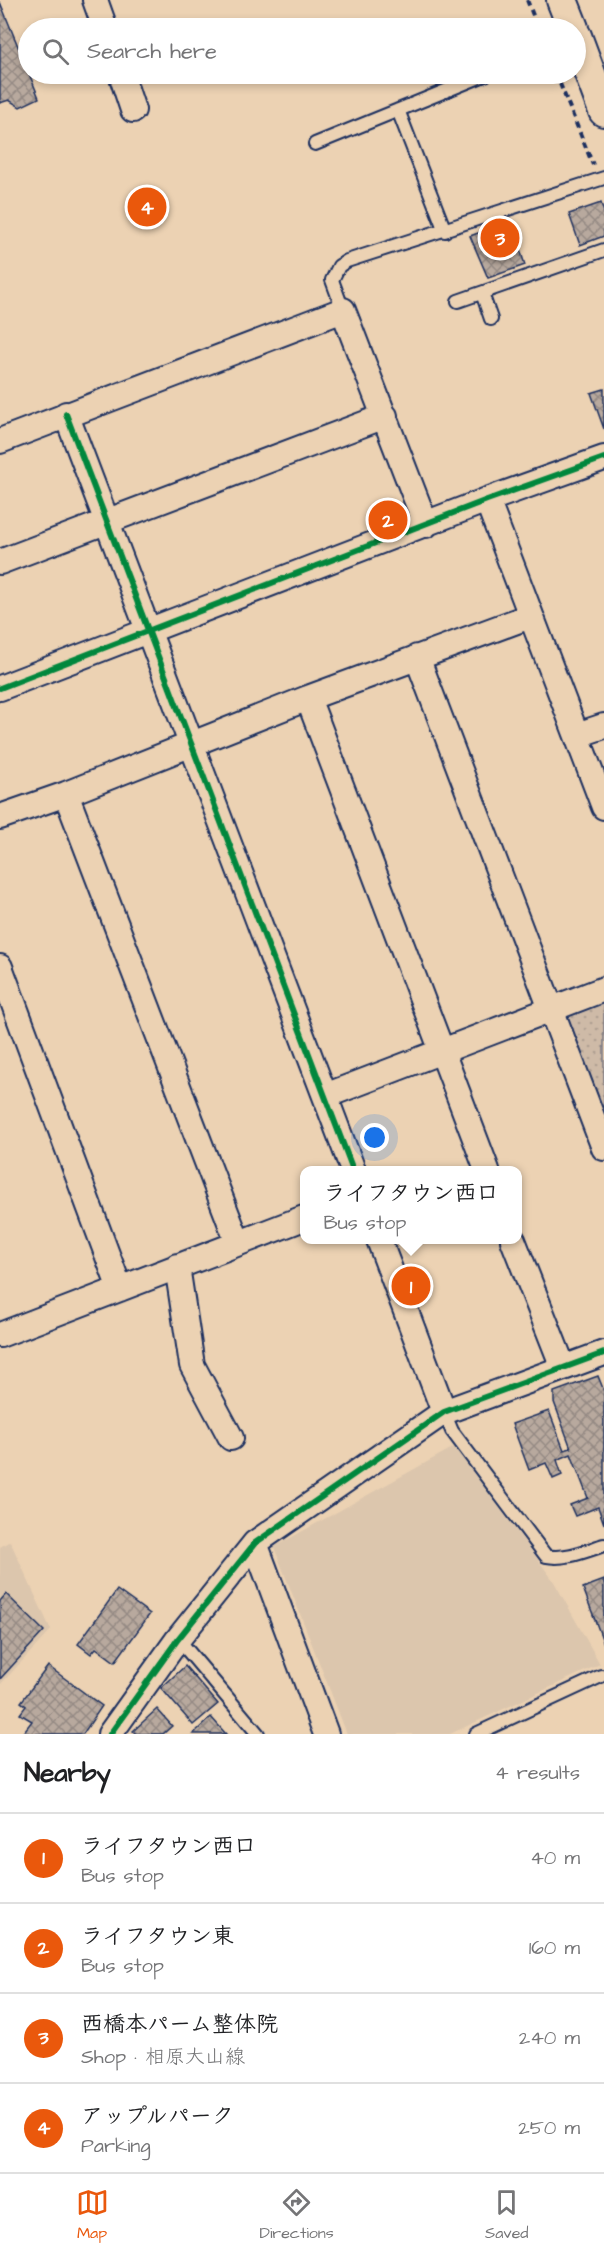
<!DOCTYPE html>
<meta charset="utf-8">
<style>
:root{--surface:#fff;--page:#f2f2f2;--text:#202124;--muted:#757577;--line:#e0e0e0;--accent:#ea580c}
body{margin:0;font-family:"Architects Daughter","Klee One",sans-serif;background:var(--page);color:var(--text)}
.you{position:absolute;left:375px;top:1138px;width:21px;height:21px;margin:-15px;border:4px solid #fff;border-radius:50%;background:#1a73e8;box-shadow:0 0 0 9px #1a73e833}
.badge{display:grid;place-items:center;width:39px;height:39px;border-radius:50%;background:var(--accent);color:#fff;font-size:20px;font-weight:700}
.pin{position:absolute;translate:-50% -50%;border:3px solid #fff;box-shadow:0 2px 6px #0006}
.popup{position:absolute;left:300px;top:1166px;width:222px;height:78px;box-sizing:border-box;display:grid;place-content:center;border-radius:12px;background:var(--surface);filter:drop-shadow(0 2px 4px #0005);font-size:20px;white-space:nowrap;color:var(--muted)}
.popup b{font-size:22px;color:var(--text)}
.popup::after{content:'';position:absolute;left:50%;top:100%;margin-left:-12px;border:12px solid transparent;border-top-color:var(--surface)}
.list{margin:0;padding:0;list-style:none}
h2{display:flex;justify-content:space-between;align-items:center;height:78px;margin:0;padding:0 24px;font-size:26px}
h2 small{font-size:20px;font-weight:400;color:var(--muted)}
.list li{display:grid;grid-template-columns:39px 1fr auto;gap:18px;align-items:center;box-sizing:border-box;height:90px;padding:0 24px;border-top:2px solid var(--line)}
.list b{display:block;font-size:22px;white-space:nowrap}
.list p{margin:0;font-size:20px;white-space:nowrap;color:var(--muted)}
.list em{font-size:20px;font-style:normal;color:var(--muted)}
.icon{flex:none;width:33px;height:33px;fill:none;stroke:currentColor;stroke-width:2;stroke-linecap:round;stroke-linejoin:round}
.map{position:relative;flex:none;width:604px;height:1734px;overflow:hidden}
.search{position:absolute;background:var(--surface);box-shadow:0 3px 9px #0003;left:18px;right:18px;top:18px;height:66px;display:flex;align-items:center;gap:15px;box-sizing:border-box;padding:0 21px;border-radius:33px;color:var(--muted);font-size:22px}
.sheet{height:438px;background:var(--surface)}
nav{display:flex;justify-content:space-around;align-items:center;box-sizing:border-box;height:84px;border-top:2px solid var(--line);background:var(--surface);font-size:16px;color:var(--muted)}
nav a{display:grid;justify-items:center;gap:3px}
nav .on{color:var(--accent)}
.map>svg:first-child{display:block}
.built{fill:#dcc6ad}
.park{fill:url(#park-dots);stroke:#747482;stroke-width:1.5}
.building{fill:url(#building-cross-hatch);stroke:#1b2f5e;stroke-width:1.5}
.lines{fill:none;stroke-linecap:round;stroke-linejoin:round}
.service-casing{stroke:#1b2f5e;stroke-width:16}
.minor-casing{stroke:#1b2f5e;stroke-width:28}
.tertiary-casing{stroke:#1b2f5e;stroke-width:34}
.path{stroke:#1b2f5e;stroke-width:4;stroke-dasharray:6 4.5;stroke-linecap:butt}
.service{stroke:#ecd2b3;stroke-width:12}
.minor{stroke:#ecd2b3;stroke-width:24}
.tertiary{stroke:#ecd2b3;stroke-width:30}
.cycleway-casing{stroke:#ecd2b3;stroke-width:10}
.cycleway{stroke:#00873e;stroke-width:6}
</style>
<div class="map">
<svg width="604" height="1734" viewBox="0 0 604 1734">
<defs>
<pattern id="park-dots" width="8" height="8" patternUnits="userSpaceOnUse" patternTransform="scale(1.5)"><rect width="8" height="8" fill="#cebaa7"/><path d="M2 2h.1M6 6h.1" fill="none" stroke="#b0a092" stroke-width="1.8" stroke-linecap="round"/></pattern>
<pattern id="building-cross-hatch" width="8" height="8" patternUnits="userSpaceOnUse" patternTransform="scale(1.5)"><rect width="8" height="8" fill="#b8a99e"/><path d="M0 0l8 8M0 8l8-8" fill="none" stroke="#958a84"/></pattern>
</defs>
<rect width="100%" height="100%" fill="#ecd2b3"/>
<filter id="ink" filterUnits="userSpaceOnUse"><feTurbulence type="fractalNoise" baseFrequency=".0167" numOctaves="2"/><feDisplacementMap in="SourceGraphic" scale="12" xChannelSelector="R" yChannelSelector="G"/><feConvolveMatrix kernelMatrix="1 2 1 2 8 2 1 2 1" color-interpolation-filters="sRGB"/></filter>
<g filter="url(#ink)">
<!-- built -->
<path class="built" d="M454,1447L553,1580L600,1664L450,1734H347L274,1547Z
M10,1541L51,1630L0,1685V1547Z"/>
<!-- park -->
<path class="park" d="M604,989V1148L552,1009Z"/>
<!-- building -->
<path class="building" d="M0,2L39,98L20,107L9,100L0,103Z
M601,203L604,212V236L580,245L569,214Z
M511,221L525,265L488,278L470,236Z
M604,389V429L591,393Z
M598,1376L604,1391V1524L598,1507L575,1516L570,1505L588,1498L571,1454L557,1460L562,1475L553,1479L546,1463L529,1470L512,1424L549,1411L564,1450L571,1448L554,1402V1392Z
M604,1580V1644L583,1588Z
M117,1590L150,1614L115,1662L96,1648L91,1654L78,1644Z
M6,1594L44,1631L0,1679V1601Z
M48,1666L102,1706L83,1734H22L32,1721L20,1714L26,1706L21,1702Z
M185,1666L218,1704L193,1725L161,1688Z
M157,1709L172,1726L163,1734H136L133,1731Z
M211,1717L226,1734H193Z"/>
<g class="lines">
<!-- service casing -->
<g class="service-casing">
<path id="service" d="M398,110L445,231
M315,144L487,74
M482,293L491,319
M458,301L604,250
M343,310L332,280L339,266L347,261L604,178
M444,1412L452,1431L546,1556C565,1560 585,1551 604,1545
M178,1639L258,1734
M476,1734L601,1676"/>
</g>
<!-- minor casing -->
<g class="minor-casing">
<path id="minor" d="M95,0L105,28
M121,74L133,110
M66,414L353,1170
M0,441L343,310L426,525
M487,500L604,807
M0,562L385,416
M417,657L604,1148
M0,688L487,500L604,458
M308,698L487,1170
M577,735L604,726
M66,794L238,1243
M0,817L66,794L308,698L530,616
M0,967L120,1289
M325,1096L604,989
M379,1240L444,1412
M513,1240L563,1367
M177,1266L192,1365L231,1438
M0,1335L304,1218
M255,1543L326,1734
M110,1734L178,1639L255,1543L444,1412L604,1353"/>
</g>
<!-- tertiary casing -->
<g class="tertiary-casing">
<path id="tertiary" d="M562,0L573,28
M576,36L604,111"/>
</g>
<!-- path -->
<path class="path" d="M527,0L538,28
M556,74L593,165"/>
<!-- service -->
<use href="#service" class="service"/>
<!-- minor -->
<use href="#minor" class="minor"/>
<!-- tertiary -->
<use href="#tertiary" class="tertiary"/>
<!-- cycleway casing -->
<g class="cycleway-casing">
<path id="cycleway" d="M66,414L353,1170
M0,688L487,500L604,458
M110,1734L178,1639L255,1543L444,1412L604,1353"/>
</g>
<!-- cycleway -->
<use href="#cycleway" class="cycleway"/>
</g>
</g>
</svg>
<div class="you"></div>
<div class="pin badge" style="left:411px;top:1286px">1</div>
<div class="popup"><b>ライフタウン西口</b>Bus stop</div>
<div class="pin badge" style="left:388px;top:520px">2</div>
<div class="pin badge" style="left:500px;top:238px">3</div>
<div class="pin badge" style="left:147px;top:207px">4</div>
<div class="search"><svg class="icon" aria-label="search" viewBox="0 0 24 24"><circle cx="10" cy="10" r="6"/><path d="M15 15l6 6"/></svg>Search here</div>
</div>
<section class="sheet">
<h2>Nearby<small>4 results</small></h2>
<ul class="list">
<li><span class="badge">1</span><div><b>ライフタウン西口</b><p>Bus stop</p></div><em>40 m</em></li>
<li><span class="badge">2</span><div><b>ライフタウン東</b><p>Bus stop</p></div><em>160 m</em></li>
<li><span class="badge">3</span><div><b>西橋本パーム整体院</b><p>Shop · 相原大山線</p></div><em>240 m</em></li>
<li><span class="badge">4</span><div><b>アップルパーク</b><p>Parking</p></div><em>250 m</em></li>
</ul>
</section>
<nav>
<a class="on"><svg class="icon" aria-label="map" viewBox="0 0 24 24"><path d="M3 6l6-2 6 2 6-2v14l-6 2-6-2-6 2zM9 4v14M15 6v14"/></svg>Map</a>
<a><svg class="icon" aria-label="directions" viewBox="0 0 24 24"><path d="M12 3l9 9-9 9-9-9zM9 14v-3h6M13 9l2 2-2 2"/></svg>Directions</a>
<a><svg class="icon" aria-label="saved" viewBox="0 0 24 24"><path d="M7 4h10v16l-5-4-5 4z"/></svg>Saved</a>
</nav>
